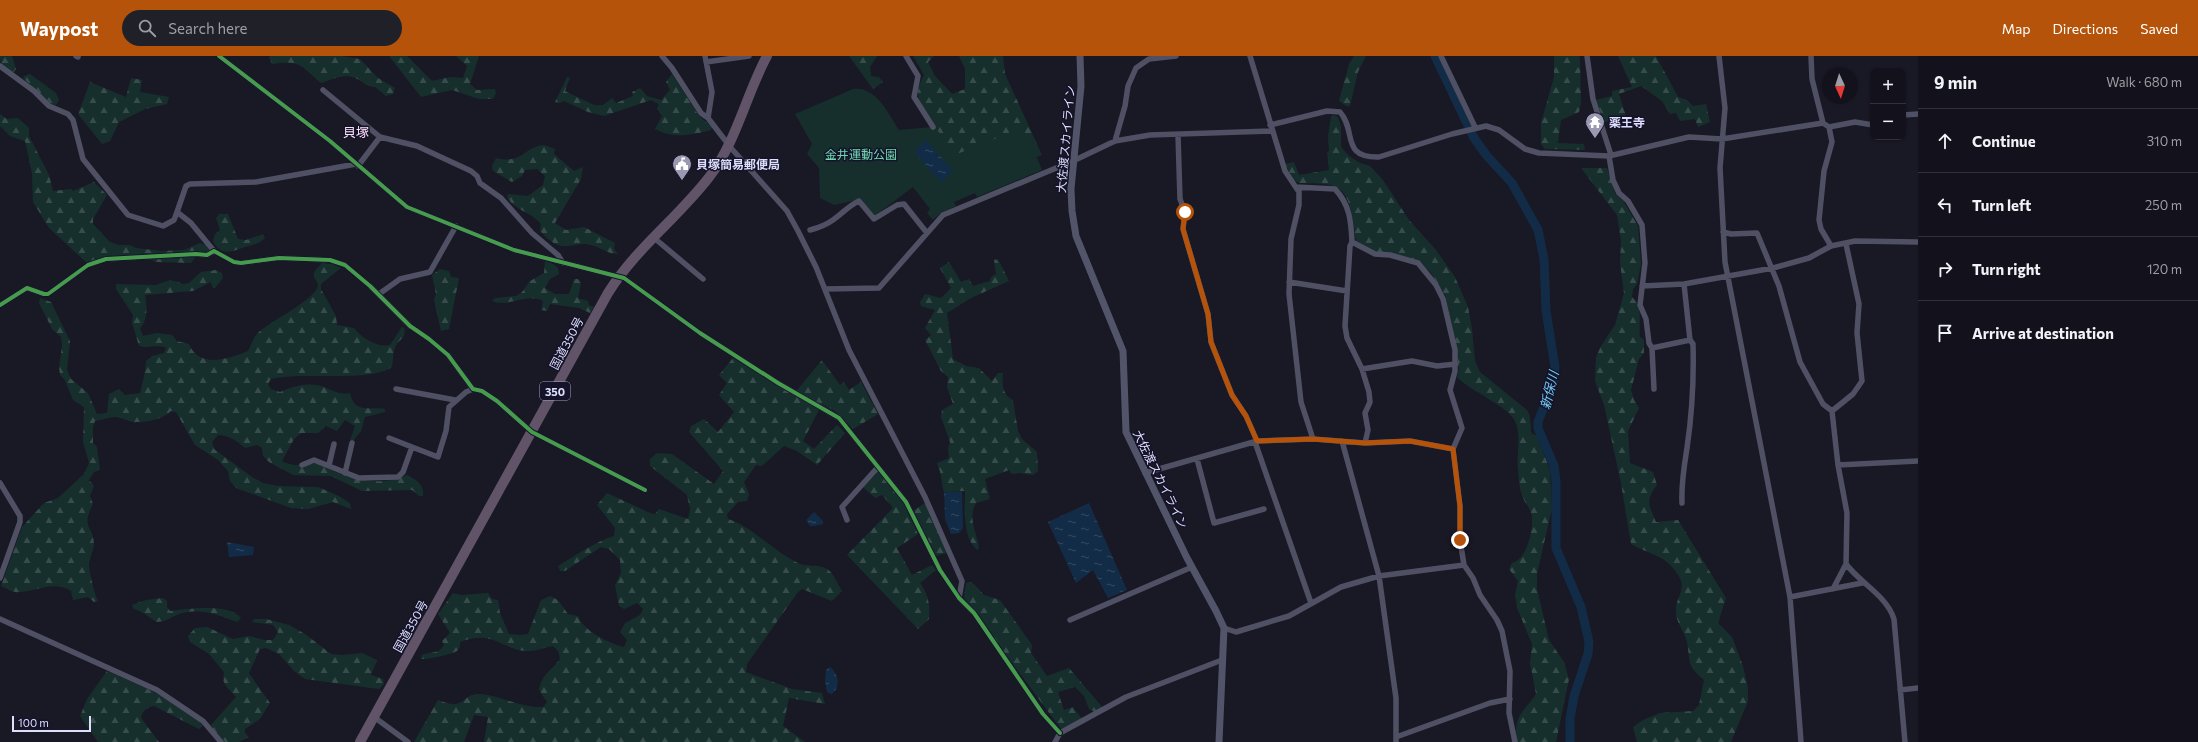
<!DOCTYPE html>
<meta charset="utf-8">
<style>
:root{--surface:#13121c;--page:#202029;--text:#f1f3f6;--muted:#9d9ea3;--line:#32323b;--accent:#b45309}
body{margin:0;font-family:Commissioner,"Noto Sans JP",sans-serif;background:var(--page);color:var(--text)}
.controls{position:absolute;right:12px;top:12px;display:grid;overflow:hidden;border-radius:8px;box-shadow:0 1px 3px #0004}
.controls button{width:36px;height:36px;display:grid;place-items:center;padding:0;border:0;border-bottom:1px solid var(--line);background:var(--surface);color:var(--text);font:20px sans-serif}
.compass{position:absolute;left:1822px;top:12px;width:36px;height:36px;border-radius:50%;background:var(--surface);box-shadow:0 1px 3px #0004;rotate:176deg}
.scale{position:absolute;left:12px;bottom:10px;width:79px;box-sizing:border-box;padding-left:4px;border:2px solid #dedffd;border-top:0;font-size:11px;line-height:14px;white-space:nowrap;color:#dedffd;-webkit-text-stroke:3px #14132a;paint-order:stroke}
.stop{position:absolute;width:12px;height:12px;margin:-9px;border:3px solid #b45309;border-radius:50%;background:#fff}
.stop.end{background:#b45309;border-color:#fff;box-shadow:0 1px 4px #0008}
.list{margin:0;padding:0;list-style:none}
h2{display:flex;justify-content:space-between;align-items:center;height:52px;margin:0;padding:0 16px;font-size:17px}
h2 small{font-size:13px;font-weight:400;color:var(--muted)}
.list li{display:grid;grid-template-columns:26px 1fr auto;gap:12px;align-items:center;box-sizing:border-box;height:64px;padding:0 16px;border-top:1px solid var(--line)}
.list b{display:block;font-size:15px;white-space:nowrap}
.list em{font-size:13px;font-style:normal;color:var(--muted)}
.icon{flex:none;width:22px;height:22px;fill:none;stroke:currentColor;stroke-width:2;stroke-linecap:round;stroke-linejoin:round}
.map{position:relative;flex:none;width:1918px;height:686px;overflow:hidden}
header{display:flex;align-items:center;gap:24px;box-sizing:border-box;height:56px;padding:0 20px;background:var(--accent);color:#fff}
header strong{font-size:19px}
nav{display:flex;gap:22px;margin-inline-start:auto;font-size:14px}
.search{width:280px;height:36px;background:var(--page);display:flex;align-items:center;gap:10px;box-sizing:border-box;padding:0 14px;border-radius:22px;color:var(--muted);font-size:15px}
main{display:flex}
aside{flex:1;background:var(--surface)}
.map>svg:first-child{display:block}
.green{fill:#162f2d}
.forest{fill:url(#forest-firs)}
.water{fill:url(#water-ripples)}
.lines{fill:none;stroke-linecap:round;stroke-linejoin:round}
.river{stroke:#122c47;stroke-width:9}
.street{stroke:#4f5064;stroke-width:5.5}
.secondary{stroke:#52546a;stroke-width:7}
.highway{stroke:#615469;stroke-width:10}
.cycleway-casing{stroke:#14132a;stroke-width:6}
.cycleway{stroke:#469c4c;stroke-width:4}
.route{stroke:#b45309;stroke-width:5}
.labels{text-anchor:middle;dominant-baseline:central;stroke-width:3;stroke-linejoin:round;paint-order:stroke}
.shield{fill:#14132a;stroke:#a1a2be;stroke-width:1}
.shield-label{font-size:11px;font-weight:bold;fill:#dedffd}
.poi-label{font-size:12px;font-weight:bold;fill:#dedffd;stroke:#14132a;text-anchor:start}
.street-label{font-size:12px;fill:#dedffd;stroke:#14132a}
.park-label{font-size:12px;fill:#6ed9af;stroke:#14132a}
.neighbourhood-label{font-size:13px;fill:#fde0f6;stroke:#14132a}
.water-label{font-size:13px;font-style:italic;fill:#74cbf5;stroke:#14132a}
</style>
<header>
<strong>Waypost</strong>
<div class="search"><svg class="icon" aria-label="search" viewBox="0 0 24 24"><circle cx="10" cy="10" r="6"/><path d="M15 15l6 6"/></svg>Search here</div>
<nav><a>Map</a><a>Directions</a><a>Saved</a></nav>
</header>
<main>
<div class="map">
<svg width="1918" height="686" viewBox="0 0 1918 686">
<defs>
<pattern id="forest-firs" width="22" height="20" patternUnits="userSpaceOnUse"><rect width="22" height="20" fill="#162f2d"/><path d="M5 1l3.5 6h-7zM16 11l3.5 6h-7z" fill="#374d4c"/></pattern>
<pattern id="water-ripples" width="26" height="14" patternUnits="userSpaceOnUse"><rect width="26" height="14" fill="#122c47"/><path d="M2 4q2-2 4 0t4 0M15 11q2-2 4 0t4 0" fill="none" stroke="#344a62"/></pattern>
</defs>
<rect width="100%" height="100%" fill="#191825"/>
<!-- green -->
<path class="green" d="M1004,19L1042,114L977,141L975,137L954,146L956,150L941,157L933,164L927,157L930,153L913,131L876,159H873L861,143L834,149L820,142L819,112L807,98L812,88L795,58L853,33C876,30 888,57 899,74L932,71Z"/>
<!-- forest -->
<path class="forest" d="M0,0H12L16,13L14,16C5,17 0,8 0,0Z
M269,0H342L360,3L378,22L395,32L393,38L386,40L375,31C366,31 363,25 355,22C344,17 331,24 321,27C300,9 301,4 272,8Z
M389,0H407L432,25L450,21L463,22L467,10L456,0H479L470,28L477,34L495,33L496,37L493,43H479L452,34L421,41Z
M849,0H877L870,11L871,20L879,21L883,26L873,33Z
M913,0H934L928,6L935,20L952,38L965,33V13L959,0H1003L1005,18L1042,99L1034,102L1020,73L957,98C946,84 924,61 919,44C916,35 920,27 924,19Z
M1354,0H1366L1358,16L1350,50H1346L1339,45L1349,8Z
M1554,0H1579L1580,2L1581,46L1579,56L1561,64L1558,87L1584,88L1585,94L1545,93L1541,88V67L1554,21Z
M1618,0H1656L1678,41L1687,44L1693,50L1706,48L1710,66L1698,71L1695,63L1680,65L1676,57L1670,58L1662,45L1641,30L1619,38L1626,60L1605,66L1595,44L1612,40V35L1632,31Z
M30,18L56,37L59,44L56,49L51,48L23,22L24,20Z
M672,18L699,60L712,71L711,74C693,79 673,83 655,73L662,60L657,53L659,48L651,44L604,60L588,56L564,45L560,47L555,46L567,21L570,22L565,35L594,49H603L612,42L616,47L633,40L632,36L640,32L647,40L661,44L670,34L666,26Z
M131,22L142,24L140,36L169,41L167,48L145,53L119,66L110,85L102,88L78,58L90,26L126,41Z
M0,58L7,63L18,62L29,72V80L49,119L53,135L71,133L73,135L94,126L107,139L93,163V168L110,186L119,189H130L136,192L161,195L184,194L200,187L206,189L209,194L207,197L199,196L191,207L156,206L141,199L107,201L86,206L49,172L33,146L32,117L25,85L10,80L0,70Z
M1334,59L1338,61L1341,71V91L1349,100L1360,107L1370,110L1383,124L1409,164L1436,194L1455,221L1468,251L1472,273L1475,305L1480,316L1527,354L1530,360L1531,377L1537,380L1550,414L1552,452L1537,518V533L1549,584L1564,606L1569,623L1556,686H1517C1513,660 1522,658 1536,638L1530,607L1532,588L1517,552L1515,539L1518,525L1509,513L1512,507C1527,504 1535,471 1531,457C1530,452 1526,448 1524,444C1519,434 1519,424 1518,414C1516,397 1522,381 1515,365C1508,350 1470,335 1457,321L1459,313L1453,274L1445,239L1431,217L1417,204L1377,196L1356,185C1354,170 1352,138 1336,131C1327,126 1310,128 1299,127L1293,123L1285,108L1294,106L1299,119L1329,114L1327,96L1329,95L1328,80L1331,60Z
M544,89L555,93L554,98L574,115L583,111L581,123L555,167L566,174L584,171L615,187L614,193L618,198C607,198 601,191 591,189C581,186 573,191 563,190C554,190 546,181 540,175L541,168C531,156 515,155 507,141L508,138L528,140L543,129L545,120L537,113L525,114L522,120L512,126L493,115L492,110L496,102C522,109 523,91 544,89Z
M1581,112H1607L1615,137L1624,146L1638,170L1641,208L1637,228L1633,233L1632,241C1644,251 1638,268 1640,281L1644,284V297L1639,303L1631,334L1634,344L1639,352L1628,375L1630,407L1653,416L1657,429C1645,444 1649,449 1656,466L1678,464L1726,542L1718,567L1732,581L1743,610L1748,632V645L1731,686H1637L1633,671L1643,664L1660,657L1693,655L1699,649L1704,624C1700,621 1696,617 1693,613C1688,605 1689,595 1687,586C1685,577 1677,567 1676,558C1674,538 1692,534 1673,512C1661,498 1646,497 1631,488L1621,427L1604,349L1595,325L1596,301L1601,290L1615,269L1624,237L1620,207L1621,185L1617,159Z
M219,158H228L238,183L246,184L263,178L265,182C258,189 251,189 242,192C229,197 220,199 213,185L215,178L220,174L216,162Z
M998,203L1009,225L971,242L947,257L953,303L966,310L979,312L992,325L998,317H1003C1002,328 1002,339 1013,344L1018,375L1022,383L1037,396L1038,415L1033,419L1019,417L1012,418L1009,414L985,423L990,443L976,447C967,461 977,477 979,492L977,494C962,480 965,454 965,435L944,436C941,425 942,419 937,407L949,402L948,392L950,386L941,361L942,354L953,348L947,331L948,321L941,315L925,284L931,279L925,272L935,254L921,250L920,246L925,238L941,242L951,232L940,212L949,206L961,226L969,223L973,230L990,225L991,221L996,218L994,204Z
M545,205C553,208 559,209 559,218L550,223L545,232L555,238H569L574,223H578L581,227L578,242L588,245L589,249L594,251L590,257L579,252L550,248L547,255L541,254L543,245C527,236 508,252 492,245L495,242L516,240L522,236L530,225L544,217Z
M322,207L332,208L341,212L321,228V233L336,260L337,269L354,272C362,282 377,292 390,289L402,271L404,272C407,282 398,284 395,291C393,297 393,305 392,311C368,327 303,315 271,323L268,328L271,333L280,336C292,331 303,327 317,329C328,331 337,340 350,337C354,358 369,350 385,353V356L365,361L361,375L353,385L350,384L355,370L345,364L337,375L326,370L318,377H301L294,383L282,405C297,413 304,406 318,408C324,409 330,414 335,416C360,425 383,430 407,419C417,424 424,428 423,440H419L412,434L362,435L331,420L293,419L269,406L263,400L262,392L257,389L245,392C237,385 229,379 218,379L212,386L214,393L252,421L263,427L279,430L318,431L339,440L350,447L351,453L333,446L308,453L291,452L236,432L230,425L228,415L218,404L195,389L176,356L171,355C164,363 148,366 137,366C132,367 123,362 116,361C109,361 102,364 95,365L93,371V387L97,391L100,414L94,416L89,424L94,430L90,440L93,448C80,473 94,469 94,489C93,495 90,501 89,507C88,512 95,540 98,545L94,546L88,541L73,544L71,535C55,524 36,535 19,536C13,537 6,532 1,530L22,471L44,447L58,442L84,418L89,407L83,386L84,351L73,344L65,324L60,319L59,311L62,290L61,281L52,273L39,247L40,242L51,246L70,285L67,314L71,323L88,337L97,358L107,357L109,338L119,333L125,339L140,337L145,316L146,305L152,300L164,297L166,292C157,288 149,293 139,290L132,267L133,259L116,233V228L156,229L170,224L184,228L189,227L201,216L216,214L222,217L223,222L215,232L212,231L211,226L193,235L145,239C147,250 148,264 140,272L143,280L157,277L172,279L177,285L189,288C199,313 228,303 248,295C251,290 253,283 256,279C265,267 319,243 318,228L314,221V216Z
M440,213L449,215L451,221L459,222L449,273L441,275L434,244L436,238L432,219Z
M733,302L793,339L822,304L840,329L844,326L849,334L861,326L878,358L853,373L835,355L822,348L803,385L814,393L837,369L845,377L817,409L797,395L784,390L762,410L756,409L744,426L749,438L747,445L738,446L727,458L728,463C755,472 773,496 800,508C809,511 818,508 827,513C833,516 838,529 842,535L832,545L802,533L798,536L747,608L746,616L792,633L822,637L825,648L789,642L783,670L805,686H484L488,661L474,659L464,686H414L438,644C467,656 461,637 480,638C503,640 520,652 543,651L547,646L539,634C542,618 551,615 560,603L558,595L553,590C546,591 539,594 532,595C503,597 496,572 460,586C460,590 460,592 457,595C452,598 427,604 421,603L422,599C431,595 438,599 444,589L442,585L450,577L438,558L453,537L461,539L488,537L492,543L498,544L500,557L509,578L520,579L528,578L541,544L550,540L558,544L568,558L578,560C582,574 610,588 624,591L627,584L620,576L625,567L640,559L643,553L637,547L624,553L619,550L615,529L621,517L620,504L609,493L601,491L565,515H560L558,510C577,499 594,486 614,480L615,472L597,449L607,437L650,457L655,458L659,453L688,463L690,453L687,439L650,410V403L657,397L672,398L714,428L723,415L689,376L691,370L704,363L718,376L734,356L719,339L727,327L719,319Z
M878,415L904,448L918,478L897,492L912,519L932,509L936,514L920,527C929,540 930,548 929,563L918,573L847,499L893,452L882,439L875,442L863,431Z
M925,447L947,497L935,500L913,455Z
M970,526L974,528L984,539L1000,544L1032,589L1031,597L1047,620L1069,612L1103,652L1095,656L1089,653L1084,640L1075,631L1058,636L1064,654L1073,651L1082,663L1061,673L967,546L964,541L966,527Z
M163,542L167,545V551L170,555C188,553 228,547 241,562L237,566C217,559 202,551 179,558C170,561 169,565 157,566C148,561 144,556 134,553L132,549L146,544Z
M254,563H266L289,569L305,578L331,598L343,599L362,597L377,604L371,619L383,623L384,628L379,633L305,623L294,615L279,598L266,592L260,593L249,617L270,647L260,663L245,673V677L249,681L239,686H225L213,673L211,669L236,641C228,631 221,630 224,616L209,598L190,586L188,580L195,572L207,571L233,583L249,580L264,584H273L278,576L273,569L252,566Z
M107,615C134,627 185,647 203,670L199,673L154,650C147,651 142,655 141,662L159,686H98L80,660L87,643Z"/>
<!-- water -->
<path class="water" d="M926,84L953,115L941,126L914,96Z
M944,436H962L963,472L959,477L951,478L945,463Z
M1089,447L1127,534L1108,542L1093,514L1076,527L1048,466Z
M814,456L823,465V468L814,470H810L806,464Z
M227,486L254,491L253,499L229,501Z
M830,611C839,617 841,634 831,638L827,636L825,625L826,614Z"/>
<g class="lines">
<!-- river -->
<path class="river" d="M1435,0L1474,82L1487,100L1512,127L1538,174L1544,203L1546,255L1555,311L1553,327L1538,366V372L1554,410L1556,425V492L1581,551L1589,586L1588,598L1574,640L1570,663V686"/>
<!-- street -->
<path class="street" d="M76,0L78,1
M219,0L330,85L407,151L514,194L624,222L700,277L778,327L839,362L906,446L940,514L959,542L974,557L1043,658L1060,677
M662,0L672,12L701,57L708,62L731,92L787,155L798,175L816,211L849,294L925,441L962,525L959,542
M705,0L712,36L708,62
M906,0L918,20L914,41L933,71
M1250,0L1285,115L1299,136V149L1291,183L1289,238L1301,346L1313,383
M1441,0L1475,71
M1587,0L1593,43L1611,99
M1719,0L1725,52L1720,112L1725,206L1790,541L1801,686
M1811,0L1812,23L1823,67
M706,6L749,0
M0,10L34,35L49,50L68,58L73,64L83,103L128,159L163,170L174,164L177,156
M323,34L380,81L358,110
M1903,59L1918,58
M1270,69L1327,55L1340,56C1357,75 1340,102 1379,101L1452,78L1486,70L1499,74L1525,93L1539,97L1609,100L1689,81L1722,83L1823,67L1829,71L1832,86L1824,115L1819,164L1821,173L1831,190
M1829,71L1855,66L1873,69
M1178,79L1180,143L1185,156L1183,173L1208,258L1211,286L1232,339L1246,360L1257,385
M380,81L417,90L471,115L477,120L480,127L501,142L532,177L558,199L563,207
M1115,85L1125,50L1128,30L1136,12L1149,3L1176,0
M1609,100L1613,124L1619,137L1628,145L1642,169L1645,207L1640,249L1646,263L1649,287L1652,292L1690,284
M1296,131L1335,133C1350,149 1351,165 1352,186L1375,198L1390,199L1418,207L1436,229L1443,243L1455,294V315L1450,334L1462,372L1453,393L1460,450V484L1464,509L1473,522L1480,539L1497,564L1502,575L1510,615L1509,657L1515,686
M810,174C818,172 826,169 833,164C842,158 848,150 859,145L874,163L897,149L904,148L927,177
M1723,176L1731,178L1757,177L1779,230L1800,306L1823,348L1832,355L1838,409L1847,457L1846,508L1833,533
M653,181L703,223
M1352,186L1350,190L1345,270L1347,282L1362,313L1369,336L1370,346L1365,357L1368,374L1365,387
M214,195L191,167L177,156L186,130L190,128L256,126L356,108
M1289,226L1347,235
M1642,230L1684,228L1773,212L1809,202L1831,190L1855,185L1918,186
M825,233L879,232L943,159L1073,105L1115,85L1150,79L1271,75
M379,238L400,223L430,216L456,170
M0,249L27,232L44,238H48L88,209L106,203L196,198L207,199L214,195L234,206L241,207L279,202L330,204L345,209L370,230L410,270L429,283L448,299L473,333L482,335L497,345L532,376L645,434
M1652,292L1654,333
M1362,313L1412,305L1437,310L1456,308
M396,333L455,344
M1832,355L1853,338L1862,325L1857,277L1859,248L1846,188
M389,382L412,391
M1342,385L1379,520L1396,642V686
M1255,386L1311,547
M1197,403L1214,467L1264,453
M302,409L314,404L359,422L398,421L403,416L412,391L438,401L446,375L449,351L466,336L473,333
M329,409L334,388
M1838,409L1918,405
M345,417L352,387
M1145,417L1257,385L1313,383L1365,387L1410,385L1453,393
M0,427L20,460V466L0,522
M1682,447C1681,428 1684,411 1687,392C1692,358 1694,323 1693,288L1690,284L1684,228
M847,464L842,451L878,411
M1846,508C1860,527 1887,540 1894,563L1905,686
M1790,541L1862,527
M0,563L157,634L203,665L221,686
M1070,564L1192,511
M1224,572L1236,576L1289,560L1341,531L1379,520L1464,509
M1900,634L1918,632
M374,661L408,686
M1396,681L1490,647L1510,643
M1055,686L1060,677L1126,641L1222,604"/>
<!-- secondary -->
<path class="secondary" d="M1080,0L1081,30L1071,133L1072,155L1076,180L1123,295L1126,376L1187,502L1216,555L1224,572L1219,686"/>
<!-- highway -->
<path class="highway" d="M360,686L608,237C636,192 678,162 710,120C737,84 746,39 767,0"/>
<!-- cycleway casing -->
<g class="cycleway-casing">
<path id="cycleway" d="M219,0L330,85L407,151L514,194L624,222L700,277L778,327L839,362L906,446L940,514L959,542L974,557L1043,658L1060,677
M0,249L27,232L44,238H48L88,209L106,203L196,198L207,199L214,195L234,206L241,207L279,202L330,204L345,209L370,230L410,270L429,283L448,299L473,333L482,335L497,345L532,376L645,434"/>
</g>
<!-- cycleway -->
<use href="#cycleway" class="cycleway"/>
</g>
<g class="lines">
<!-- route -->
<path class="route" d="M1185,156L1183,173L1208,258L1211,286L1232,339L1246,360L1257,385L1313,383L1365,387L1410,385L1453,393L1460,450V484"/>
</g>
<!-- icons -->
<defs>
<g id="temple-pin" transform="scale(1)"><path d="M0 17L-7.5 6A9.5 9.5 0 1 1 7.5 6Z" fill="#9999b1" stroke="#14132a"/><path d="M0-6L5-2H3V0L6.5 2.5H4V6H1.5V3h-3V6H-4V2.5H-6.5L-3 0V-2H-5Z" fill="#fff"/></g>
<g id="civic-pin" transform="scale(1)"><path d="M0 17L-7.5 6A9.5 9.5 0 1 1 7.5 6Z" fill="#9999b1" stroke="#14132a"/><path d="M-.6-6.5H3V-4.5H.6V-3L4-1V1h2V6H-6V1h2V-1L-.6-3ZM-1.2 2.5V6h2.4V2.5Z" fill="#fff"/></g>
</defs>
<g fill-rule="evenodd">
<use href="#temple-pin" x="1595" y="66"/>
<use href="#civic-pin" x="682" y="108"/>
</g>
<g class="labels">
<!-- shield labels -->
<rect class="shield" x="540" y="326" width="30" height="18" rx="3"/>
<g class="shield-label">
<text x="555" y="335">350</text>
</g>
<!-- poi labels -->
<g class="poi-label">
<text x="1609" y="66">薬王寺</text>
<text x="696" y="108">貝塚簡易郵便局</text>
</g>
<!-- street labels -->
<g class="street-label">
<text transform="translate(1065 83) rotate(-85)">大佐渡スカイライン</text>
<text transform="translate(566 287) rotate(-62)">国道350号</text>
<text transform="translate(1161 423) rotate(64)">大佐渡スカイライン</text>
<text transform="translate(410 570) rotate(-61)">国道350号</text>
</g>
<!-- park labels -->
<g class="park-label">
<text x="861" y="98">金井運動公園</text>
</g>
<!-- neighbourhood labels -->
<g class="neighbourhood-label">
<text x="356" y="76">貝塚</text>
</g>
<!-- water labels -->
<g class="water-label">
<text transform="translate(1549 334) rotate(-76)">新保川</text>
</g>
</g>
</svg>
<div class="controls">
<button>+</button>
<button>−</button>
</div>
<svg class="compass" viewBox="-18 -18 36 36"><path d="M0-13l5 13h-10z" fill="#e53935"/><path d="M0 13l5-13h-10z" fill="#9d9ea3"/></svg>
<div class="scale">100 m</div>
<div class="stop" style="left:1185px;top:156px"></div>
<div class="stop end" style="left:1460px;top:484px"></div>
</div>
<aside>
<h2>9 min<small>Walk · 680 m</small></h2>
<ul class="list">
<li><svg class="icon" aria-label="ahead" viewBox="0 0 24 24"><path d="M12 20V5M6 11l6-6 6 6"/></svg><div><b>Continue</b></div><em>310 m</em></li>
<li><svg class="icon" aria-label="left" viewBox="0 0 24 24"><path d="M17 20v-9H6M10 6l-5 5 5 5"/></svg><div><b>Turn left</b></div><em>250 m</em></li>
<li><svg class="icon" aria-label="right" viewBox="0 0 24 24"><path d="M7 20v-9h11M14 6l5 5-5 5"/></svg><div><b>Turn right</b></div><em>120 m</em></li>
<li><svg class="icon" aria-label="arrive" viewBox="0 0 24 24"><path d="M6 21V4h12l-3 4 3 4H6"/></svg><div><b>Arrive at destination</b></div></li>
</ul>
</aside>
</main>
